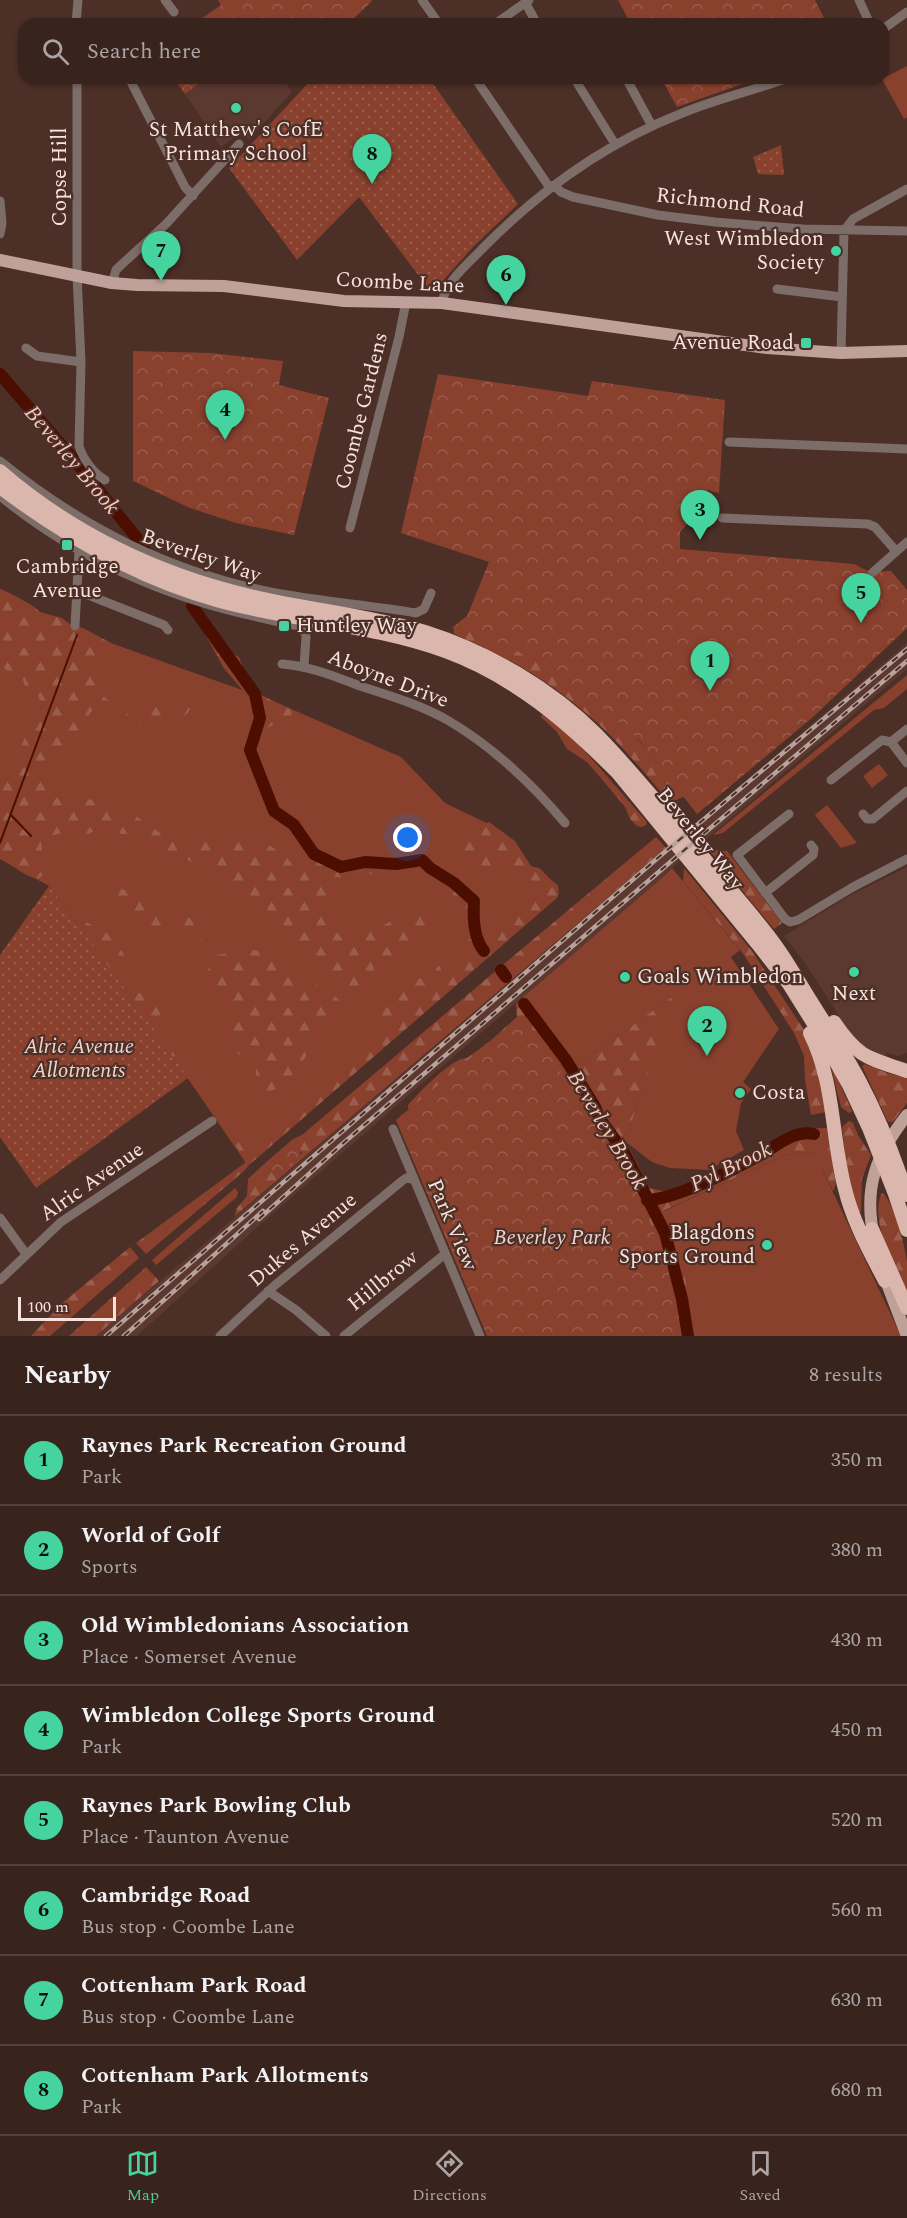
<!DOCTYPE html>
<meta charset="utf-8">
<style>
:root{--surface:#39231d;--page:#442f2a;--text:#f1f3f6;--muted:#aba4a4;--line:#53403b;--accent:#45d49f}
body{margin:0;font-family:Spectral,serif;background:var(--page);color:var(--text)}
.scale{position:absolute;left:18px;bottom:15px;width:98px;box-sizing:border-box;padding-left:6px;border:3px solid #f6e3de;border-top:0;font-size:16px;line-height:21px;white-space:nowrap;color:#f6e3de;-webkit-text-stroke:4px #4c2f27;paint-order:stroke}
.you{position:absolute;left:408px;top:838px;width:21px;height:21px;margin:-15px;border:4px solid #fff;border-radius:50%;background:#1a73e8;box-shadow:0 0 0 9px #1a73e833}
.badge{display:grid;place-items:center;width:39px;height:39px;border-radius:50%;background:var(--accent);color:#111;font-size:20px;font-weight:700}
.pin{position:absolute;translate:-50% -50px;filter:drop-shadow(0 2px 3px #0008)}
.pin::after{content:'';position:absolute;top:32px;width:21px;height:18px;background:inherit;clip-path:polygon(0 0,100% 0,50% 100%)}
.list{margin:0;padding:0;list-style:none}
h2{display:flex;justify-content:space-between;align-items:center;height:78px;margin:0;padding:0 24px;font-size:26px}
h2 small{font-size:20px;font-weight:400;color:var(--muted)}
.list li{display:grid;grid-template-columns:39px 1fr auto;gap:18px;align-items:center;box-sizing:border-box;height:90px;padding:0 24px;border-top:2px solid var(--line)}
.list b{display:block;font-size:22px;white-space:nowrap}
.list p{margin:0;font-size:20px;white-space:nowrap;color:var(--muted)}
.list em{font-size:20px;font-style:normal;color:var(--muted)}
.icon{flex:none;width:33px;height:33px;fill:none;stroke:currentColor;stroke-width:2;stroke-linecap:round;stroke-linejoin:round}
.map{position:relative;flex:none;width:907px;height:1336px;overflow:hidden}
.search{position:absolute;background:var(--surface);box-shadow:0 2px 4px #0004;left:18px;right:18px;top:18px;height:66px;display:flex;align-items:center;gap:15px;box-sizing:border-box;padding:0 21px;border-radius:18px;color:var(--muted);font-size:22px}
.sheet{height:798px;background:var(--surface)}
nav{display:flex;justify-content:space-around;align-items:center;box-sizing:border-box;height:84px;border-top:2px solid var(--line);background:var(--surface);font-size:16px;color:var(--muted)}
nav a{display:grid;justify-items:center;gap:3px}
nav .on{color:var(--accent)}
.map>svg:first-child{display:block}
.built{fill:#5c3930}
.grass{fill:#89412e}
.forest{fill:url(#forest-firs)}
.park{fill:url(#park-crowns)}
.garden{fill:url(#garden-dots)}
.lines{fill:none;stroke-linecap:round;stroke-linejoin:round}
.stream{stroke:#4b0e00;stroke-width:2}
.river{stroke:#4b0e00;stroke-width:12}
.minor{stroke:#7c6d69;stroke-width:9}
.major{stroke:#c0a199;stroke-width:12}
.highway{stroke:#dbb6ac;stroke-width:14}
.rail-casing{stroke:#b8a29c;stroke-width:4.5}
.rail{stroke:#4c2f27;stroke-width:2;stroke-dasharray:7;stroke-linecap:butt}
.poi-dot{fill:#45d49f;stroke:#4c2f27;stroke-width:2}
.labels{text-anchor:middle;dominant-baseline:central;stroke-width:4.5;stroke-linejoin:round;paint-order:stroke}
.poi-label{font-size:21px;fill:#f6e3de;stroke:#4c2f27}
.street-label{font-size:21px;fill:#f6e3de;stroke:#4c2f27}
.park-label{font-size:21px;font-style:italic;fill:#eed5cf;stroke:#4c2f27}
.water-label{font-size:22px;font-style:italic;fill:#f9c8bb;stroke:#4c2f27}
</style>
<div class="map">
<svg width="907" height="1336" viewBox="0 0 907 1336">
<defs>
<pattern id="forest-firs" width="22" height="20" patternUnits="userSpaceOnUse" patternTransform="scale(1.5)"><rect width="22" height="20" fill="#89412e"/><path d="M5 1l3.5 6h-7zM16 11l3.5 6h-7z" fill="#9a5c4c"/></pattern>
<pattern id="park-crowns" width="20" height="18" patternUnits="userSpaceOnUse" patternTransform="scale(1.5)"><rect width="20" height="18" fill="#89412e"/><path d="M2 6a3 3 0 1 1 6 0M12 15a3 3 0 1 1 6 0" fill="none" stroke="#9a5c4c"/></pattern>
<pattern id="garden-dots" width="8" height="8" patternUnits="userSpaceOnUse" patternTransform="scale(1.5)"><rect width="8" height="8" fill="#89412e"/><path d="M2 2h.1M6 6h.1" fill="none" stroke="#9a5c4c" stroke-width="1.8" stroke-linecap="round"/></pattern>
</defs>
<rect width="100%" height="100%" fill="#4c2f27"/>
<!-- built -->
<path class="built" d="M207,78H282L292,92L249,139L237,135L221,147L185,94Z
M907,643V669L665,874L663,877L411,1093L254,1230L137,1336H96Z
M907,867V1053L898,1056L887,1053L886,1056L870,1052L854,1039L805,963L784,936L851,895Z"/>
<!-- grass -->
<path class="grass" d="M907,66V117L904,119L882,79Z
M0,590L38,613L80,632L273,701L401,757L445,803L497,828L550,902L246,1163L135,1002L49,886L0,859Z
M907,675V689L884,708L874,710L723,833L713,835Z
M879,764L888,775L872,788L863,776Z
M827,805L857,843L841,848L815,815Z
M672,868L740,950L731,957L779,1029L743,1082L751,1089L741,1103L736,1131L744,1150L709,1170L670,1168L652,1162L622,1139L629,1130L672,997L575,1067L523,997L663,877Z
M814,1152L901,1336H693L662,1212L785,1155Z
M235,1188L238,1192L237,1197L156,1265L152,1260Z"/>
<!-- forest -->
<path class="forest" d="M0,589C7,591 37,607 40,612L62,618L71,625L83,628L111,643L114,651L113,655L100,665L95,685L102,695L112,703L111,707C106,708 103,705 98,707C92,709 91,713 87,717C70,728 87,735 76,745C67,755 59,744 48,761C45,773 52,782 53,794L65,805L77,800L103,799L129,811L160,833L186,838L199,845C207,842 211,837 220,836L223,840L230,842L242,840L251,846L267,844L285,855L299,874L308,871L309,861L306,846C328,831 325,861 341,863C349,864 356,857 364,854L377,858L394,854L407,861C428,855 421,859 441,867L443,874L440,878L431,873L417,870L390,871L373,875L359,870L346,878L336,877L327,881L326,886L329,895L324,900L328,911L323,916L340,936L357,937L386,924L400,915L429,911L432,916V924L413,933L407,943V954C399,963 394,965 382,961L373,967L378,980L369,978C369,987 369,997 361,1003L355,1001L344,985L326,972L313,949L305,948L287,927L271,915L262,903L242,890L239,885L229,882L213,868L201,870L192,862L175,854L161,851L128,834H121L114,828L99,829L88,834L70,831L46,837L41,842L43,858L38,866L43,875L38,879C23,876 14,865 0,859V780L14,764L40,701L38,694L25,687L22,676L11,674L4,668V662L8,657L7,649L0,650Z
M190,606L195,608L228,652L239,657L247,678L255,685L257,693L292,710L289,725L282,729L274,725L269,727L263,735L254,736C252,729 255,715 255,706L248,702L245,693L223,667Z
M468,615L615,712L685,796L670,803C643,771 615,736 581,709C543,677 500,653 454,634L453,627Z
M150,700L188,706L190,710C181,724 166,717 153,717C145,718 142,723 135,724L129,721L126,716L128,706L134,703Z
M543,714L577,742L647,822L646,825L642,827L637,826L630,819L625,807L600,777L587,762L567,749L557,732L541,717Z
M489,822L515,841L531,866C542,869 540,868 547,876C557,887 560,880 558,897L249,1165L243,1172L146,1254L136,1243L246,1162L230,1136H234L247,1149L259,1141L294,1104L340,1069L356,1050L374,1034L379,1012L383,1005L402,993L414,981L432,974L440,964L462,959L468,954L465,946L468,940L482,935L494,926L514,918L529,902V884L508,870L476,875L461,848L457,845V839C467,830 478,828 489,822Z
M656,837L666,848L234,1217L237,1208L247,1196L248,1179L264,1164L275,1175H278L302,1153L293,1139L302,1135L511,958Z
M708,849L727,851L782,923L774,929Z
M684,868L752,951L804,1030L816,1059L826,1112L811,1115L805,1080L804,1056L794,1033L742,952L683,881Z
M108,882C125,893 146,895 162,907L159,916C174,925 187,908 201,926L202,939C197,945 189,946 182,943L179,935L170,928L153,930L147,918L132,913L128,907C115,907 106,902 95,895L96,887L101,883Z
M467,886L472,888L477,903L471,907L463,909L452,900L453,893L460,887Z
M82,920L106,932L122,951L129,966L117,982L77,929L79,921Z
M251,950L263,951L275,959L291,964L314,983L331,992L343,1004L345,1008C340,1013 334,1016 330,1021C305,1046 306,1075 268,1093C254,1087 256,1079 256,1065L237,1053L228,1038L230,1022L227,1002L210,982L207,972L216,955Z
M139,993H158L166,1002L155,1024L147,1026L129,1006L134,995Z
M673,996L629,1130L622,1139L631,1151L649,1188L672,1193L701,1183L737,1166L799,1129L827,1128L836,1184L833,1191L814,1152L785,1155L663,1211L674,1237L685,1277L695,1336H664L414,1109H408V1105C418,1094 452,1057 467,1058L489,1042L517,1017L516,1004L523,997L575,1067Z
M175,1034C189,1042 184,1053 171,1058L160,1043L163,1037Z
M865,1064L890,1074L907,1077V1103L893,1122H889L887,1120L862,1066Z
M832,1071H834L852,1111L849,1113L841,1107Z
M849,1121L853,1123L858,1135L871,1155L862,1179L861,1212L856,1209L846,1165L842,1127Z
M882,1193C893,1200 905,1246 907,1261C907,1271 907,1284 907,1295C896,1271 868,1218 882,1193Z
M130,1247L139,1258L50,1336H31L60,1305Z
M146,1267L159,1281L96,1336H69Z"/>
<!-- park -->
<path class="park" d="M218,0H371L372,1L348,24H194L221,5Z
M618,0H815L827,24H631Z
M173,78H207L185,94Z
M661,78H759L677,107Z
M133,351L211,353L283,361L279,385L329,398L294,535L236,523L190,508L133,481Z
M438,374L588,396L592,381L725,400L719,493L708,490L700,510L680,532V549L854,564L870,572L891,571L907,590V628L813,717L697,814L639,740L594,701L535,661L464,624L489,562L401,533Z
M522,1015L630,1171L673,1282L682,1336H487L396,1120Z
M293,1139L301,1149L300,1156L278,1175H275L264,1164Z"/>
<!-- garden -->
<path class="garden" d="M313,78H429L518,204L473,247L432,293L359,197L297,260L229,168Z
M781,145L784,175L758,174L753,157Z
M49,886L135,1002L188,1078L36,1188L0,1137V955Z"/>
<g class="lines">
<!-- stream -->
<path class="stream" d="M11,815L31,836
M0,843L77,635"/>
<!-- river -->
<path class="river" d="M0,374L76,462L144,547
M192,606L255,694L260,718L250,750L274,811L294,825L314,854L341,867L365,862L396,864L422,860L430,868L454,883L474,901C473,917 473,938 484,951
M501,970L506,977
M524,1004L566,1060L595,1107L600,1119L624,1152L665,1233L682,1299L688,1336
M647,1200C675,1199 729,1172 755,1158C774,1149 792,1129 814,1134"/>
<!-- minor -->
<path class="minor" d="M165,0L174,12
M422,0L439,24
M859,0L870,24
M525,2L537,24
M76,24L78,0
M495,24L529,0
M883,29L907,12
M77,78V275L81,362L79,446C83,459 93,473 105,480
M129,78L185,187L193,196
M475,78L550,188
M574,78L615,144
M626,78L652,126
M554,185L561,192L573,197L658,215L715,222L803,229L907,231
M0,201L2,223L0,234
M112,283L116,270L120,266L166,224L239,144
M777,289L842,297
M442,303C445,282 468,264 482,249C539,191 604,144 680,114C715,99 752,91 788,78
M26,348L37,356L81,362
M841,353L844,231L853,219L907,189
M729,442L907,449
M0,461C84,529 174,574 281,594C326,602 370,605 416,613L424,609L431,593
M0,496C76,558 167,598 262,618C282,622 301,630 320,623
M722,518L868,524L875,527L896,551
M350,528L399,337L406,302
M872,573L907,542
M78,591L164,625L168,630
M75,626L79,550
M282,664C309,666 334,676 360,686C390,696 422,705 449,721C493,747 532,784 565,823
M304,666L306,637L304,627
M891,742L907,763
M831,780L882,740L891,742L907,729
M789,814L737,855L785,919L790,922L798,920L853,887L907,859
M863,814L867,819H873L907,791
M765,893L813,855L814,849L811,845
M393,1129L480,1336
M0,1218L26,1254
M0,1280L61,1222L212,1121
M268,1291L296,1310L326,1336
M220,1336L274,1286L402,1181L406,1178L412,1179
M344,1336L445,1254"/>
<!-- major -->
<path class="major" d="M0,260L112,283L137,285L224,286L344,301L442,303L767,348L841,353L907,351
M874,1238C863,1187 876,1155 907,1115
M883,1273L907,1336"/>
<!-- highway -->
<path class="highway" d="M0,471C71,533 159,575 250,596C308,610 368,615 425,632C488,652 550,688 597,735C633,772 665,812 698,851C724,883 752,913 776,946C789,964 800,984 812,1003C828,1029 846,1055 860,1082C879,1118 894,1156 907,1195
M0,487C66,537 139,579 220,601C294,621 373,625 445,651C514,676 567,722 618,773L757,943L789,984L819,1032L849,1085L869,1128L895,1194L907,1230
M834,1022C858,1058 868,1058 907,1071
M810,1033C835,1083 831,1136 845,1189C853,1222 870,1252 885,1281
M872,1229L907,1308"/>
<!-- rail casing -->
<g class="rail-casing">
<path id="rail" d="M259,1219L340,1146L668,864L907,661
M106,1336L660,856L907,649
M124,1336L263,1211"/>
</g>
<!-- rail -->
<use href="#rail" class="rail"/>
</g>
<!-- markers -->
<g class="poi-dot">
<circle cx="236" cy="108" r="6"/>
<circle cx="836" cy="251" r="6"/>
<rect x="800" y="337" width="12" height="12" rx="3"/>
<rect x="61" y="539" width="12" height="12" rx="3"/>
<rect x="278" y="620" width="12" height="12" rx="3"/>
<circle cx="854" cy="972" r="6"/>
<circle cx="625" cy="977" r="6"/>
<circle cx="740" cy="1093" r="6"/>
<circle cx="767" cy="1245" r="6"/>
</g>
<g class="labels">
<!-- poi labels -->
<g class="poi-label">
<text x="236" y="130">St Matthew's CofE<tspan x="236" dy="24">Primary School</tspan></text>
<text x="824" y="239" text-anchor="end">West Wimbledon<tspan x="824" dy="24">Society</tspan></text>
<text x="794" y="343" text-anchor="end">Avenue Road</text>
<text x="67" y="567">Cambridge<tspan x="67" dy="24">Avenue</tspan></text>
<text x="296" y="626" text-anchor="start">Huntley Way</text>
<text x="637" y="977" text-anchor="start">Goals Wimbledon</text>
<text x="854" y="994">Next</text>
<text x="752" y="1093" text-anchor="start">Costa</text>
<text x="755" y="1233" text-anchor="end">Blagdons<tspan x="755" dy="24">Sports Ground</tspan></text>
</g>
<!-- street labels -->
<g class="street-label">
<text transform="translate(60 177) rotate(-90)">Copse Hill</text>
<text transform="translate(730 203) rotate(6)">Richmond Road</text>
<text transform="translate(400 283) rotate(3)">Coombe Lane</text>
<text transform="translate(362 411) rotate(-76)">Coombe Gardens</text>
<text transform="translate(201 556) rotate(19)">Beverley Way</text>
<text transform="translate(388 679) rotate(21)">Aboyne Drive</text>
<text transform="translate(700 839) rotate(51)">Beverley Way</text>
<text transform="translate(92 1182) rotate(-35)">Alric Avenue</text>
<text transform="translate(452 1225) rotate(67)">Park View</text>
<text transform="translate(303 1240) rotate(-40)">Dukes Avenue</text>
<text transform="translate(383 1281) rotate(-39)">Hillbrow</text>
</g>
<!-- park labels -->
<g class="park-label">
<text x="79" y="1047">Alric Avenue<tspan x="79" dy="24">Allotments</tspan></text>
<text x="552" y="1238">Beverley Park</text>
</g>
<!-- water labels -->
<g class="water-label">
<text transform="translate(72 460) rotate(50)">Beverley Brook</text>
<text transform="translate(607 1130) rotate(59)">Beverley Brook</text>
<text transform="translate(731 1167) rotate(-26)">Pyl Brook</text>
</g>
</g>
</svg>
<div class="scale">100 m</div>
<div class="you"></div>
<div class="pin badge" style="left:710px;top:691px">1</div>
<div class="pin badge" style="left:707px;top:1056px">2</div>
<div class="pin badge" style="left:700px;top:540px">3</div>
<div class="pin badge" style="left:225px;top:440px">4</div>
<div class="pin badge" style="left:861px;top:623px">5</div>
<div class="pin badge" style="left:506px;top:305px">6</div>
<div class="pin badge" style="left:161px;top:281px">7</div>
<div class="pin badge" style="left:372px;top:184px">8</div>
<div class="search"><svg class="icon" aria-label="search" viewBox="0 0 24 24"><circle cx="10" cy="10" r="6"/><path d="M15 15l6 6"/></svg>Search here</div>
</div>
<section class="sheet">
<h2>Nearby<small>8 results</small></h2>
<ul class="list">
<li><span class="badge">1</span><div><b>Raynes Park Recreation Ground</b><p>Park</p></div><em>350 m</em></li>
<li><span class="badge">2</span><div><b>World of Golf</b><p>Sports</p></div><em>380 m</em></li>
<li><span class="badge">3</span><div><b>Old Wimbledonians Association</b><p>Place · Somerset Avenue</p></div><em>430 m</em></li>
<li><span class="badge">4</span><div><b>Wimbledon College Sports Ground</b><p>Park</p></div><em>450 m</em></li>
<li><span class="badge">5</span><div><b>Raynes Park Bowling Club</b><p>Place · Taunton Avenue</p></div><em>520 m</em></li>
<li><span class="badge">6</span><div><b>Cambridge Road</b><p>Bus stop · Coombe Lane</p></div><em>560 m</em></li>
<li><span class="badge">7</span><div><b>Cottenham Park Road</b><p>Bus stop · Coombe Lane</p></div><em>630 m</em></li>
<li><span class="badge">8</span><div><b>Cottenham Park Allotments</b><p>Park</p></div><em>680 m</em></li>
</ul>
</section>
<nav>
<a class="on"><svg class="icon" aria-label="map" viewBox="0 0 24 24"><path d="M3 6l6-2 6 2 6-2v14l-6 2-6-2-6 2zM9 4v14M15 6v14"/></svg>Map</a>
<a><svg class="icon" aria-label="directions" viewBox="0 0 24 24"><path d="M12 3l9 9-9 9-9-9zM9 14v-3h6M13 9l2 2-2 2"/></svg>Directions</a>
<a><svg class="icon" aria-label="saved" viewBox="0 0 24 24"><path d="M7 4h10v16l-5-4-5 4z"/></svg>Saved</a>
</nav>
